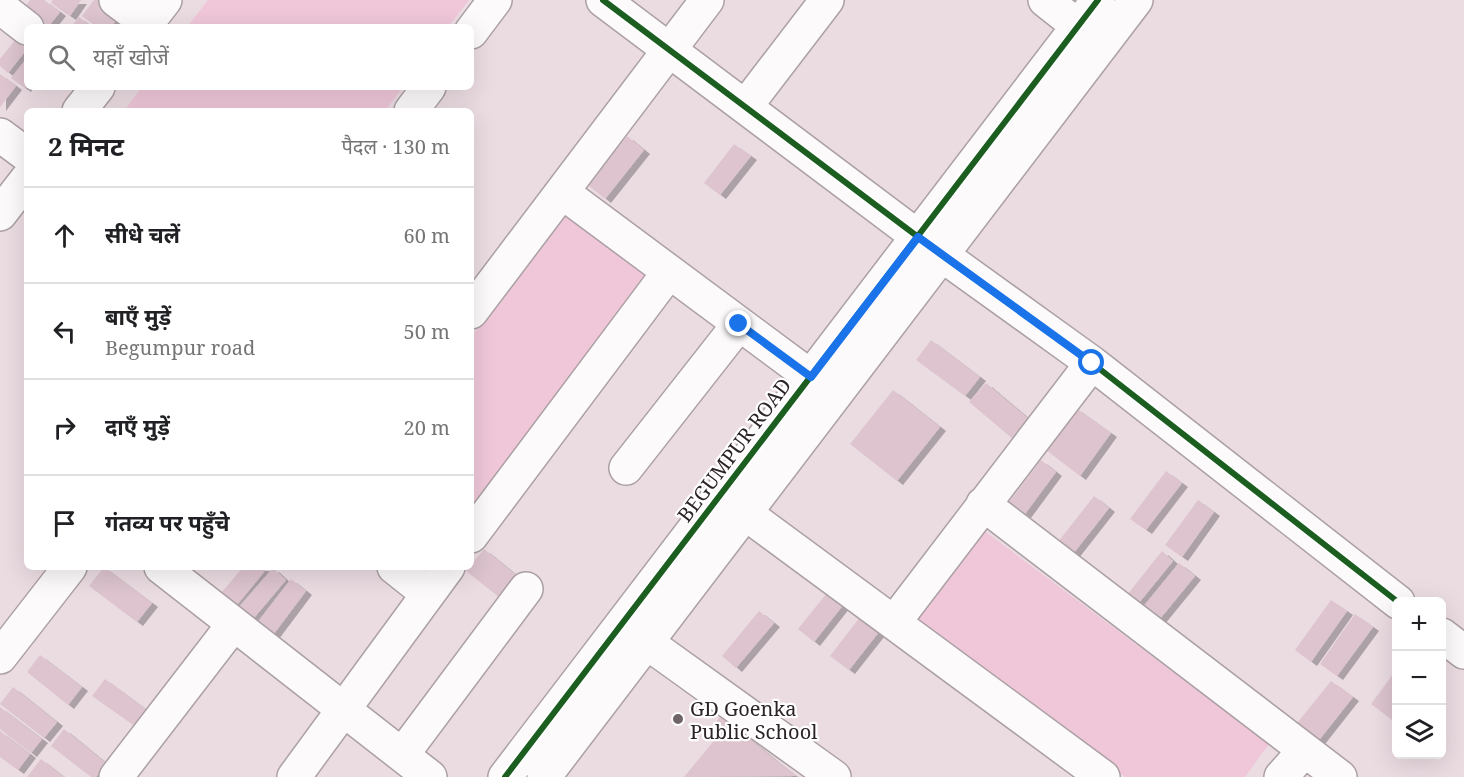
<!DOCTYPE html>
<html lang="hi">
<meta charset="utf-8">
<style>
:root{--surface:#fff;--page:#f6f6f6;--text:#202124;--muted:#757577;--line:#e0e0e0}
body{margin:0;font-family:"Noto Serif","Noto Sans Devanagari",serif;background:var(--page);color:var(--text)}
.controls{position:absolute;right:18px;bottom:18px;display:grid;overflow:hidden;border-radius:9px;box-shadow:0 6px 24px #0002}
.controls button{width:54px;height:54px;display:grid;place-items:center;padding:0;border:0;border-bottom:2px solid var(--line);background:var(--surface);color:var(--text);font:30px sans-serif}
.stop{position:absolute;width:18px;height:18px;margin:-14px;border:4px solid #1a73e8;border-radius:50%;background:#fff}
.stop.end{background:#1a73e8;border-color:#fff;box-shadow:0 2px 6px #0008}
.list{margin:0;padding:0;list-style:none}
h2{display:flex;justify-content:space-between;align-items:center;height:78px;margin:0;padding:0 24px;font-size:26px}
h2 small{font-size:20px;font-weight:400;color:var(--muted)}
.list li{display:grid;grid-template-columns:39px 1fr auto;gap:18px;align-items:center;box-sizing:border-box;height:96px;padding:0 24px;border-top:2px solid var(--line)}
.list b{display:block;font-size:22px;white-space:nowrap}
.list p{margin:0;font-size:20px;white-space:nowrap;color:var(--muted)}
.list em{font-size:20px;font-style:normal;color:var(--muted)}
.icon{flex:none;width:33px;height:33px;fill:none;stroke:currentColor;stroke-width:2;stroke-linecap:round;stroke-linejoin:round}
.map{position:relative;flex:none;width:1464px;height:777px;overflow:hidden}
.search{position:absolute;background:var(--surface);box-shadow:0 6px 24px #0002;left:24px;top:24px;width:450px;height:66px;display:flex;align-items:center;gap:15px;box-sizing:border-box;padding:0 21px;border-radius:9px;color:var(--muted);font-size:22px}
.panel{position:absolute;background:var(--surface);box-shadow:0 6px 24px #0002;left:24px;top:108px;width:450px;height:462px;border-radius:9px}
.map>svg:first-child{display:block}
.green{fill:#efc7d9}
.building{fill:#ddc4cf;filter:url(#shadow)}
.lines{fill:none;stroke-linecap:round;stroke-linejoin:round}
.minor-casing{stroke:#aba0a4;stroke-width:36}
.minor{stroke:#fcfafb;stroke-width:33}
.cycleway-casing{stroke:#fff;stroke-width:10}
.cycleway{stroke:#1b5e20;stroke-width:6}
.route{stroke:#1a73e8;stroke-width:8}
.poi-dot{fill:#6f6468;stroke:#fff;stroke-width:2}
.labels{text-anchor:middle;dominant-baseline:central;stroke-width:4.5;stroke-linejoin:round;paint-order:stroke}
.street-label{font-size:20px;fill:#2c2327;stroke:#fff}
.poi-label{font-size:20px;fill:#2c2327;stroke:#fff;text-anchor:start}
</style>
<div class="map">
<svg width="1464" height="777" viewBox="0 0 1464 777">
<defs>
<filter id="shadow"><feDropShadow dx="6" dy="4" stdDeviation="0" flood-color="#0004"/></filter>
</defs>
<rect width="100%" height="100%" fill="#ebdce2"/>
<!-- green -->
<path class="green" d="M208,0H469L448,27H187Z
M142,87H403L385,111H124Z
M566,212L651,276L471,513V337Z
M982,529L1269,744L1245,777H1125L914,619Z"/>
<!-- building -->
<path class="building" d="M30,0H44L60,12L48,27H33L18,16Z
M53,0H81L70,16L51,3Z
M94,0H109L123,11L111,27H97L82,16Z
M79,17L92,27H71Z
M16,39L27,49L8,73L0,66V59Z
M27,58V85L25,88L11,78Z
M0,74L16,86L0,107Z
M627,136L644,150L605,199L588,185Z
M734,144L751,156L720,195L704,183Z
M931,340L980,377L965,396L916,360Z
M986,383L1031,421L1014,440L969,402Z
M893,390L940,427L897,481L850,444Z
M1076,408L1111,433L1080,476L1046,450Z
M1041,460L1056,472L1025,514L1009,502Z
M1166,471L1182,483L1146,530L1130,519Z
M1094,496L1109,508L1073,554L1058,542Z
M1198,500L1214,512L1182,557L1165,545Z
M484,549L526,583L509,605L466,571Z
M1162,551L1173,561L1138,604L1127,595Z
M1179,563L1195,576L1159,620L1143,607Z
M104,567L152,603L137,622L89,586Z
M243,567H268L232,611L217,598Z
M273,568L286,580L253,619L239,607Z
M291,579L306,591L273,635L257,623Z
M835,583L851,595L814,642L798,629Z
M1331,600L1347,611L1311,662L1295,650Z
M867,608L886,623L849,670L830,656Z
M759,611L774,623L736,668L722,656Z
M1355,614L1373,627L1337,676L1320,664Z
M40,655L82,687L68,705L27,672Z
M1396,670V723L1371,704Z
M105,679L147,710L135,726L92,696Z
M1331,681L1353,697L1316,744L1294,727Z
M13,687L57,722L44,738L0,704Z
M0,707L42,739L31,753L0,729Z
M721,715L774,759L796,776L684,777L717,737L711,729Z
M64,729L107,764L96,777H91L51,746Z
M0,731L30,754L18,770L0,757Z
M41,759L64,777H27Z"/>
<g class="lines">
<!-- minor casing -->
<g class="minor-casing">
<path id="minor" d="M116,0L147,23
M603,0L942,255L1092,363L1398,602
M1045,0L1078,26
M0,7L27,28
M144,27L165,0
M471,32L495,0
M745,107L827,0
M79,111L98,87
M411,111L429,87
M0,135L27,155
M562,192L811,377
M0,214L27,179
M471,312L707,0
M626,468L739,324
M983,504L1340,777
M745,513L1103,777
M471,536L669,272
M161,567L430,777
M394,567L428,594
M895,621L1092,363
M628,629L834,777
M1442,635L1464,652
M0,657L70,567
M402,755L526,589
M116,777L233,625
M294,777L448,567
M505,777L1098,0
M544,777L1136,0
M1281,777L1304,751"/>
</g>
<!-- minor -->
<use href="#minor" class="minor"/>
<!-- cycleway casing -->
<g class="cycleway-casing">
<path id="cycleway" d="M603,0L942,255L1092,363L1398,602
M505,777L1098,0"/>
</g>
<!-- cycleway -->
<use href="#cycleway" class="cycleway"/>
</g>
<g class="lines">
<!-- route -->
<path class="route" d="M739,324L811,377L918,237L1092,363"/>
</g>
<!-- markers -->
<circle class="poi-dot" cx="678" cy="719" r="6"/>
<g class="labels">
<!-- street labels -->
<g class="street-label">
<text transform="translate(734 450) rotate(-53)">BEGUMPUR ROAD</text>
</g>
<!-- poi labels -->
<g class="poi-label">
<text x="690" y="708">GD Goenka<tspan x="690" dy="23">Public School</tspan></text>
</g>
</g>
</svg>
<div class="controls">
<button>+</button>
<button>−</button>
<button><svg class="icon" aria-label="layers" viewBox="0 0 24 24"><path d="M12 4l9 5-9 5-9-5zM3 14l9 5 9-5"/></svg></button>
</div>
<div class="stop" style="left:1092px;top:363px"></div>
<div class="stop end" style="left:739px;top:324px"></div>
<div class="search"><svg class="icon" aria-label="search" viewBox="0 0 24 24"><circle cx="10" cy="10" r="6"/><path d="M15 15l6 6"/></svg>यहाँ खोजें</div>
<section class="panel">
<h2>2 मिनट<small>पैदल · 130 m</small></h2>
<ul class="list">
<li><svg class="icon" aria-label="ahead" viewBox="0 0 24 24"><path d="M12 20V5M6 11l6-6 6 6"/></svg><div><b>सीधे चलें</b></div><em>60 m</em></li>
<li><svg class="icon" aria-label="left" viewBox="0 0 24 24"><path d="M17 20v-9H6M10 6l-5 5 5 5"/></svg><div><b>बाएँ मुड़ें</b><p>Begumpur road</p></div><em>50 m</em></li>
<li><svg class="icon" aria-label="right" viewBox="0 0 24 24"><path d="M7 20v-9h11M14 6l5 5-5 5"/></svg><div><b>दाएँ मुड़ें</b></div><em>20 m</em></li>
<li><svg class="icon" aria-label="arrive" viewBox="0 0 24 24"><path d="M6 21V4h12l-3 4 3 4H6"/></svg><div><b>गंतव्य पर पहुँचे</b></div></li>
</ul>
</section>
</div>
